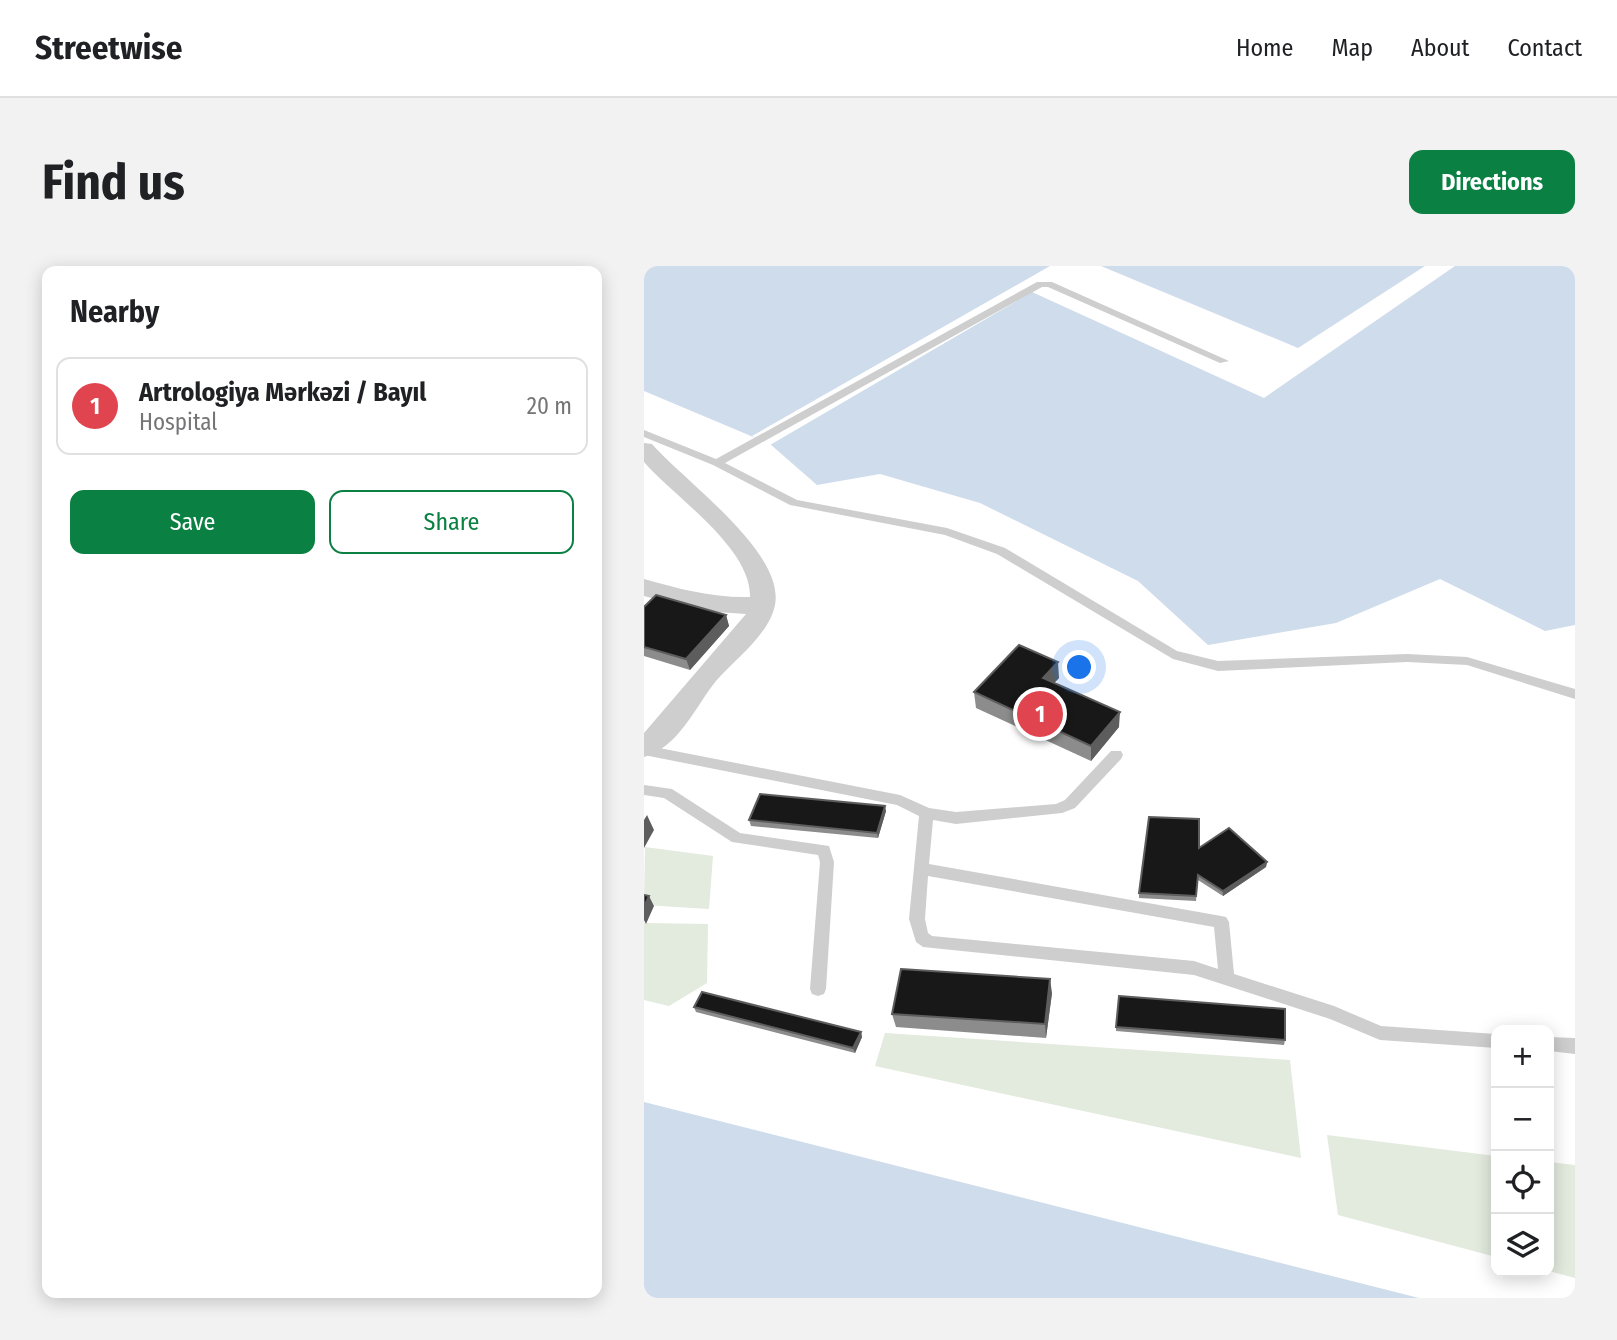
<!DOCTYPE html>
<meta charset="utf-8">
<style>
:root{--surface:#fff;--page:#f2f2f2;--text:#202124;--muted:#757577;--line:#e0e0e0;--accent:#0b8043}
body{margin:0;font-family:"Fira Sans Condensed",sans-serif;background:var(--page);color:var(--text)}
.controls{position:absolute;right:21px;bottom:21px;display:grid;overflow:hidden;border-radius:14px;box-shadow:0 4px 18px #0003}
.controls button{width:63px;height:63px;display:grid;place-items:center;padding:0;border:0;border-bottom:2px solid var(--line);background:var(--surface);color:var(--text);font:35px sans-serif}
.you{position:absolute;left:436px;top:402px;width:24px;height:24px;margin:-18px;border:5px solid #fff;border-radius:50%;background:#1a73e8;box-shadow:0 0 0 10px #1a73e833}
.badge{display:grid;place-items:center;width:46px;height:46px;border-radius:50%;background:var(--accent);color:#fff;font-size:23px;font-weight:700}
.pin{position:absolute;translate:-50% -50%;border:4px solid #fff;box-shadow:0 2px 7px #0006}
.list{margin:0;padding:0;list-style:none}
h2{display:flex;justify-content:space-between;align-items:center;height:91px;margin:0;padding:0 28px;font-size:30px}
h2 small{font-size:23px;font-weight:400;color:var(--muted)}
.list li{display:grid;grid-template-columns:46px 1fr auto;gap:21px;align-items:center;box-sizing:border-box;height:98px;margin:0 14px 14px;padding:0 14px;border:2px solid var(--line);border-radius:14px}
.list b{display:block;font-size:26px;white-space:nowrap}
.list p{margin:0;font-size:23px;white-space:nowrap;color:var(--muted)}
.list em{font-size:23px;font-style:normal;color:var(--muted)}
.actions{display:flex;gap:14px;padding:21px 28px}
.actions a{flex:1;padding:16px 0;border:2px solid var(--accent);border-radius:14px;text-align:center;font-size:24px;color:var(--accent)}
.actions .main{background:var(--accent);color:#fff}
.icon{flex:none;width:38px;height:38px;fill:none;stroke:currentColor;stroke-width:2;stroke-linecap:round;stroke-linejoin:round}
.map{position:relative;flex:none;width:931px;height:1032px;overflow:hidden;border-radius:14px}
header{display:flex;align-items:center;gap:42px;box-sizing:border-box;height:98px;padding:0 35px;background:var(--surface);border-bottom:2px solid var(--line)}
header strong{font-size:33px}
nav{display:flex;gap:38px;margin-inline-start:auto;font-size:24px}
.intro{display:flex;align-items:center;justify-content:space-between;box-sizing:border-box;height:168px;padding:0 42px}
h1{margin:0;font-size:49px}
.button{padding:18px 32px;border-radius:14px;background:var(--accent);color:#fff;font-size:24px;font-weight:700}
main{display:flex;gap:42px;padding:0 42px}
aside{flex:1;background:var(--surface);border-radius:14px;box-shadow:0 4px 18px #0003}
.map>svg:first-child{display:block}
.green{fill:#e3eade}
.water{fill:#cfdceb}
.pier{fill:#fff}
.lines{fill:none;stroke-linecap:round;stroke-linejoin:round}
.service{fill:#cecece;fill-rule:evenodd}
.minor{fill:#cecece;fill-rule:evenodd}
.wall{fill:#8c8c8c}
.shaded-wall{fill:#5d5d5d}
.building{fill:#181818;stroke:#5d5d5d;stroke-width:2}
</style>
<header>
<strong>Streetwise</strong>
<nav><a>Home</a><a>Map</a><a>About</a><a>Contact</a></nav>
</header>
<div class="intro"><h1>Find us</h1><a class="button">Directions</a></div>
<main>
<aside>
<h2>Nearby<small></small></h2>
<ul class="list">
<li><span class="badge" style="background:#e0444e">1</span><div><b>Artrologiya Mərkəzi / Bayıl</b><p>Hospital</p></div><em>20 m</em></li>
</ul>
<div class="actions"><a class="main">Save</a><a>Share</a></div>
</aside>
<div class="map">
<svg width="931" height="1032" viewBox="0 0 931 1032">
<rect width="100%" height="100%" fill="#fff"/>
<!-- green -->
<path class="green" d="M1,581L69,590L65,643L0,639Z
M0,657L64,658L63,717L25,740L0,734Z
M241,767L646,794L657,892L231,800Z
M683,869L852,890V991L694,949Z
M905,896L931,899V1012L905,1005Z"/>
<!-- water -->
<path class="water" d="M0,0H931V359L901,365L796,313L692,357L564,379L494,315L336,237L236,208L173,219L126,178L0,125Z
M0,836L775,1032H0Z"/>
<!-- pier -->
<path class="pier" d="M406,0H457L654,82L781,0H811L620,132L388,26L126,179L108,170Z"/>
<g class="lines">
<!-- service -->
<path class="service" d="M393,16H408L585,95L576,97L404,21H398L81,197L153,234L303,262L361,282L533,385L574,395L763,388L823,391L931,423V433L823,399L763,396L574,405L529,393L353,288L301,269L146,239L69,199L0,171V164L72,193Z
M0,479L256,529L285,542L312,546L412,538L421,534L467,485H477L479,489L477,493L431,542L418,547L312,558L289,554L285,598L577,650L582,651L585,656L590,708L690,740L737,760L852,768V782L736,774L686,753L550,709L279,681L272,676L265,653L275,550L253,539L0,489ZM284,610L570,661L574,703L550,695L288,670L284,667L281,653Z
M0,519L28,523L96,567L185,580L190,596L182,723L180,728L174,730L168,728L166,723L176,596L174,589L88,576L20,532L0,529Z
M905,771L931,772V788L905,785Z"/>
<!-- minor -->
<path class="minor" d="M0,177L8,178C40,215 141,286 131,339C125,369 91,393 72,415C51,441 35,481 0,491V467L102,348L58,345L0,330V313C36,323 68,332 106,331C107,281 31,232 0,196Z"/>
</g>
<!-- wall -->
<path class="wall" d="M0,341L82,349L85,360L46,404L0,390Z
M415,412L410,417L475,461L447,495L332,442L330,426Z
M242,545L234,572L107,560L105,554Z
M555,582L623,596L622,601L579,630L554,614L552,635L495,632V627Z
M408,727L402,772L252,761L248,748Z
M50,741L217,766L218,771L211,787L52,746Z
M472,761L641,774L640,779L472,765Z"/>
<!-- shaded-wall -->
<path class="shaded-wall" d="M82,349L85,360L46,404L42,393Z
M414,396L415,412L400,427L399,412Z
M476,446L475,461L447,495V480Z
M241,540L242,545L234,572L233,567Z
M3,549L10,564L0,582V554Z
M623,596L622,601L579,630V625Z
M5,630L10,640L2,658L0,654V641Z
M406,713L408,727L402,772L401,758Z
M217,766L218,771L211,787L209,782Z"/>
<!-- building -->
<path class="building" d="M12,329L82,349L42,393L0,381V341Z
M375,379L414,396L399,412L476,446L447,480L330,426Z
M116,528L241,540L233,567L105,554Z
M505,551L555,553V582L585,562L623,596L579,625L554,609L552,630L495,627Z
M0,629L5,630L0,641Z
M257,703L406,713L401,758L248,748Z
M58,726L217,766L209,782L50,741Z
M475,730L641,743V774L472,761Z"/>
</svg>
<div class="controls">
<button>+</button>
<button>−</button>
<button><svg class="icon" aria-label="locate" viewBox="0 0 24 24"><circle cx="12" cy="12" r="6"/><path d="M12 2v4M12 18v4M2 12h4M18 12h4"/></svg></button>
<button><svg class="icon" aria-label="layers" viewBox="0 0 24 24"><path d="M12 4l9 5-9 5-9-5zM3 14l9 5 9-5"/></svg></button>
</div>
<div class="you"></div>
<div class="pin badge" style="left:396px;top:448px;background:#e0444e">1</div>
</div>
</main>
